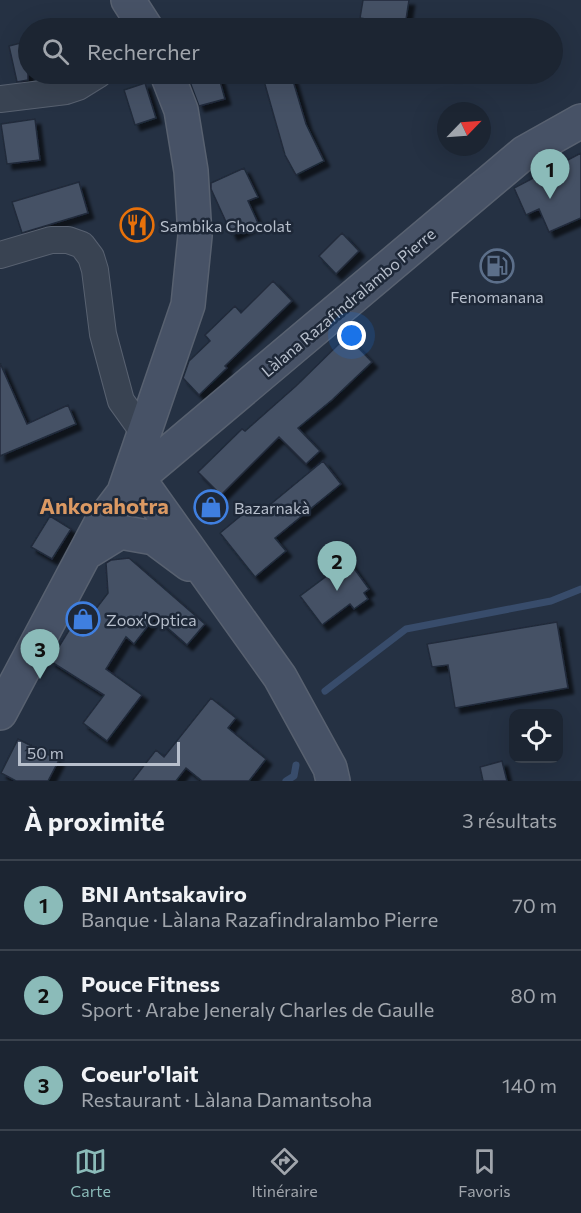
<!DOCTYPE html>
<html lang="fr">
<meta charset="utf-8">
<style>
:root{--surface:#1c2532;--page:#29313e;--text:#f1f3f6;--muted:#a0a5ac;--line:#3a424d;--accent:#8bbbb9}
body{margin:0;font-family:Commissioner,sans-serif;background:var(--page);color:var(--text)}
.controls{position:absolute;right:18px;bottom:18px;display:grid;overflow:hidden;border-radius:12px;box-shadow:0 6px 24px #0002}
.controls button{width:54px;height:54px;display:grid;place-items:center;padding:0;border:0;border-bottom:2px solid var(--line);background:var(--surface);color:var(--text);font:30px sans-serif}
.compass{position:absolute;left:437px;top:102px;width:54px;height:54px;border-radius:50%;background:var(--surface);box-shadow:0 6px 24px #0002;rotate:65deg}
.scale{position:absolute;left:18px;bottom:15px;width:162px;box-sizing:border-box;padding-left:6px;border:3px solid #b7bfcc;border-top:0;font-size:16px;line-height:21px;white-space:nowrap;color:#b7bfcc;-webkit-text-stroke:4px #1e2838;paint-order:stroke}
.you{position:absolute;left:352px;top:336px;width:21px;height:21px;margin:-15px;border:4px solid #fff;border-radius:50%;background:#1a73e8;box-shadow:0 0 0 9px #1a73e833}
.badge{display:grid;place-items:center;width:39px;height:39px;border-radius:50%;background:var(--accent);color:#111;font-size:20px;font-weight:700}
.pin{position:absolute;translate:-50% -50px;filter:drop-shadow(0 2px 3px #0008)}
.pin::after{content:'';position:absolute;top:32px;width:21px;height:18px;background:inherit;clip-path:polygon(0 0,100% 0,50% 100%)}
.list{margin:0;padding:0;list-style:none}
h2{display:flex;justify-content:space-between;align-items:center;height:78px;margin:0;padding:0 24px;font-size:26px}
h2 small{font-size:20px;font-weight:400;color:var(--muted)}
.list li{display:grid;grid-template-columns:39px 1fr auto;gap:18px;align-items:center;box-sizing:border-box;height:90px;padding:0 24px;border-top:2px solid var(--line)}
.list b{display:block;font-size:22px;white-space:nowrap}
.list p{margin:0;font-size:20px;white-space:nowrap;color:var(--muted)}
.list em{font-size:20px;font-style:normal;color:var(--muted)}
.icon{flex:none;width:33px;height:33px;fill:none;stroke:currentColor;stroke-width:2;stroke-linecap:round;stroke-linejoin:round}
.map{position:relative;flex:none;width:581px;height:781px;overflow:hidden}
.search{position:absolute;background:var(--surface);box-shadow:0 6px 24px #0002;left:18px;right:18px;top:18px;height:66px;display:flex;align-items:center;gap:15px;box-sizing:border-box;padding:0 21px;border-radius:33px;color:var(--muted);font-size:22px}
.sheet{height:348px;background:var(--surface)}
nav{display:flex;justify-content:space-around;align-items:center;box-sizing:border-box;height:84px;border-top:2px solid var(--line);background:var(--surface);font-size:16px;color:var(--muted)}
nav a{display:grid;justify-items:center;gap:3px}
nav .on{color:var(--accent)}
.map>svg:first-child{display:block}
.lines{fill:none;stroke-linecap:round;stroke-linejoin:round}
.stream{stroke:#384c6b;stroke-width:7}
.building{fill:#445165;stroke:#202a3a;stroke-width:1.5;filter:url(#shadow)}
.street-casing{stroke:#586170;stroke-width:28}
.secondary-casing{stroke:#586170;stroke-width:36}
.street{stroke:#394352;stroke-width:26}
.secondary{stroke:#475266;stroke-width:33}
.labels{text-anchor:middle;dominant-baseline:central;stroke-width:5;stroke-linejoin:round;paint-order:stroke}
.poi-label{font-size:16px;fill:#b7bfcc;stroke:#1e2838;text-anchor:start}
.street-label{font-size:16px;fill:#b7bfcc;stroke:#1e2838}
.district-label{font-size:22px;font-weight:bold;fill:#db9963;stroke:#1e2838}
</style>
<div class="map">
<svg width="581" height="781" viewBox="0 0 581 781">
<defs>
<filter id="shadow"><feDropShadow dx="5.5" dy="5.5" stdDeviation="1.5" flood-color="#0009"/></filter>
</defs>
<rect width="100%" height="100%" fill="#253143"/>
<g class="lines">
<!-- stream -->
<path class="stream" d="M325,691L406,629L551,601L581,589
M286,781L294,776L296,765"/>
</g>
<!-- building -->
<path class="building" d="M363,0H409L405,26L360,18Z
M28,41V80L17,82L9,46Z
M187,74H218L225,99L199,106Z
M262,74H291L306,124L324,161L296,175L285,155Z
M145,83L156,118L135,125L124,90Z
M35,119L40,160L7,164L1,124Z
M581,153V218L549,232L539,209L526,215L514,188Z
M244,168L258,197L248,201L258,223L232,235L211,189V183Z
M79,182L88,213L22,233L12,202Z
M342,233L359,251L336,274L319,256Z
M273,281L292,301L225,366L227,368L199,395L183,378L189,361L210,341L205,335L235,306L241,313Z
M347,336L372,362L332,400L298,428L320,451L306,464L279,437L221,495L198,472L242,429L245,431L296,386Z
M0,363L27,424L68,405L76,424L0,456Z
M323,461L341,484L275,538L286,551L255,577L220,533L255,504L261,512Z
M50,516L71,529L52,559L31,547Z
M129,558L205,624L187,645L155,617L134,644L126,637L106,669L142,695L107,741L83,723L104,695L50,661L71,627L69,625L82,607L92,614L108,593L106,563L111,560Z
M348,560L369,589L364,593L368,599L354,609L350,604L322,625L300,596Z
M557,622L568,688L455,708L448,665L432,667L427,644Z
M211,698L236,718L228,728L266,759L249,781H202L186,768L176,781H132L156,750L164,757Z
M18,739L59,760L48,781H16L1,773Z
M502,761L507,781H483L480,767Z"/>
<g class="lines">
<!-- street casing -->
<g class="street-casing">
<path id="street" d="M0,99L66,91L78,87L99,74
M0,255L51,240H68L82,245L91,257L95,270L103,334L121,401L144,433"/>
</g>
<!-- secondary casing -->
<g class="secondary-casing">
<path id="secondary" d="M128,0L146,28
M138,478L280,677L330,768L333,781
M125,489L188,305L195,236L191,171L181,110L167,74
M86,553L120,532L154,538L189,564
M0,713L101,523L123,494L138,478L524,153L581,121"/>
</g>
<!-- street -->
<use href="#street" class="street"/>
<!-- secondary -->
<use href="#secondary" class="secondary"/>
</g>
<!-- icons -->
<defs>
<g id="restaurant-ring" transform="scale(1.725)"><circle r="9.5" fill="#1e2838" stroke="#e8710a" stroke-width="1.5"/><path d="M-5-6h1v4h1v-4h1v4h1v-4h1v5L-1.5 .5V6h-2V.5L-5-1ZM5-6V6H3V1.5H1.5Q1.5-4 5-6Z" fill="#e8710a"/></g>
<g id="fuel-ring" transform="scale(1.725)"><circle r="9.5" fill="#1e2838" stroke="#5c6f8a" stroke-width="1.5"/><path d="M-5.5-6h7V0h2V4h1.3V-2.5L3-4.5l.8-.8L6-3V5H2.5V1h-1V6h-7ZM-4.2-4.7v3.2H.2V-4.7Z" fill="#5c6f8a"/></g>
<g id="shop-ring" transform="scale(1.725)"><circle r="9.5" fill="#1e2838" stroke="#3f7fe0" stroke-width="1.5"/><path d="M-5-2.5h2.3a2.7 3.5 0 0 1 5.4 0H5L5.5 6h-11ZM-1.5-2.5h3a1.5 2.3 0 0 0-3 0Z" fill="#3f7fe0"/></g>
</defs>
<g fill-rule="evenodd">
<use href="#restaurant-ring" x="137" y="225"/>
<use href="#fuel-ring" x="497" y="266"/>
<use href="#shop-ring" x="211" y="507"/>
<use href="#shop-ring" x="83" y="619"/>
</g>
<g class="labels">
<!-- poi labels -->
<g class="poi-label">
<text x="160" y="225">Sambika Chocolat</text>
<text x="497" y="296" text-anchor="middle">Fenomanana</text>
<text x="234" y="507">Bazarnakà</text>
<text x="106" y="619">Zoox'Optica</text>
</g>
<!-- street labels -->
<g class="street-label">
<text transform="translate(348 302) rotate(-40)">Làlana Razafindralambo Pierre</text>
</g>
<!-- district labels -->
<g class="district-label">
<text x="104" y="505">Ankorahotra</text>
</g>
</g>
</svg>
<div class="controls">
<button><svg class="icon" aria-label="locate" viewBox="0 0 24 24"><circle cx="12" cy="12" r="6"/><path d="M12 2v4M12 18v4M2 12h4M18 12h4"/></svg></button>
</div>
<svg class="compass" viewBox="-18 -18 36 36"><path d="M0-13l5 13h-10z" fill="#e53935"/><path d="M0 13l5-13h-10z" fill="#a0a5ac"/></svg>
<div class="scale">50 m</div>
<div class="you"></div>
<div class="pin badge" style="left:550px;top:199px">1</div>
<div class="pin badge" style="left:337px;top:591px">2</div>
<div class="pin badge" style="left:40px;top:679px">3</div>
<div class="search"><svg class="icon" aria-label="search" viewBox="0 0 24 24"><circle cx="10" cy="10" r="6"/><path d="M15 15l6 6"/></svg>Rechercher</div>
</div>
<section class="sheet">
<h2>À proximité<small>3 résultats</small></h2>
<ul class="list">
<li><span class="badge">1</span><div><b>BNI Antsakaviro</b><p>Banque · Làlana Razafindralambo Pierre</p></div><em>70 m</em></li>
<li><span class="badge">2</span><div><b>Pouce Fitness</b><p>Sport · Arabe Jeneraly Charles de Gaulle</p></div><em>80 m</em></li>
<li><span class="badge">3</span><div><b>Coeur'o'lait</b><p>Restaurant · Làlana Damantsoha</p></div><em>140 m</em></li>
</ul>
</section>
<nav>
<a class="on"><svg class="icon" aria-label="map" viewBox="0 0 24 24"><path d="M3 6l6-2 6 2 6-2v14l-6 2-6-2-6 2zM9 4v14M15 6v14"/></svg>Carte</a>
<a><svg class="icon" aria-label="directions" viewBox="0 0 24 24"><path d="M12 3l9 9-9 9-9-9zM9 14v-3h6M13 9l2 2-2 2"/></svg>Itinéraire</a>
<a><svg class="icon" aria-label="saved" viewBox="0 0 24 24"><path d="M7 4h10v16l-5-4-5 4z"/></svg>Favoris</a>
</nav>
